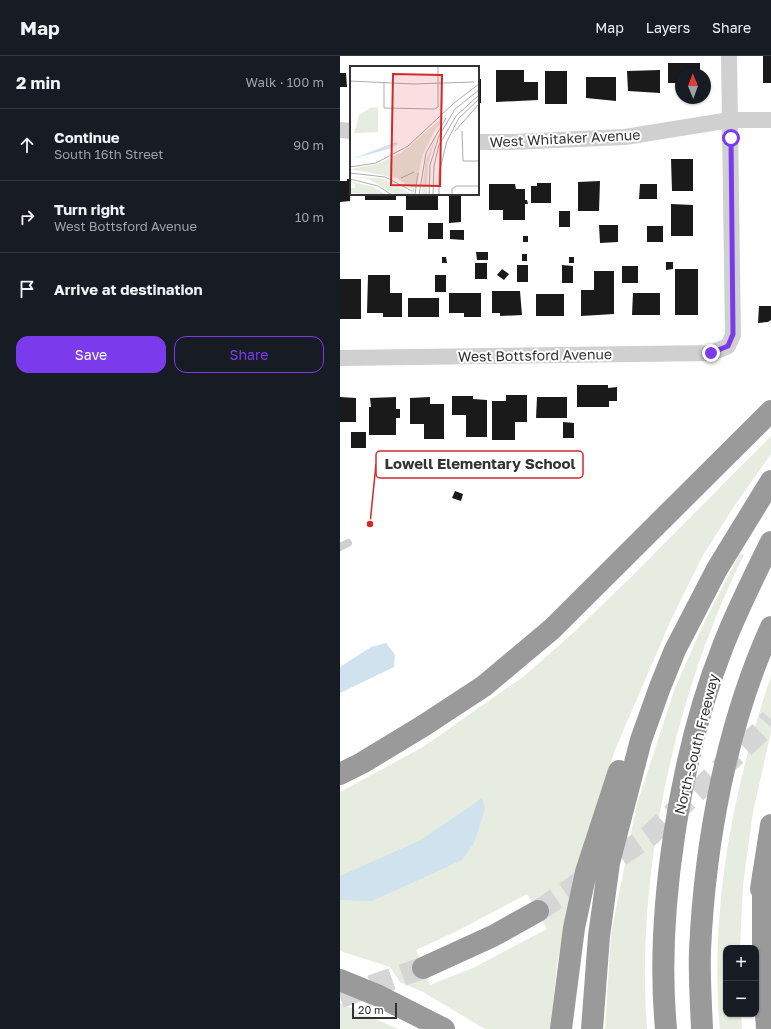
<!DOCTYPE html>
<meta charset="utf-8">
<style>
:root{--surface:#171b24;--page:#242831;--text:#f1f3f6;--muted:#9ea1a6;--line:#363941;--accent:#7c3aed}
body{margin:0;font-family:"Golos Text",sans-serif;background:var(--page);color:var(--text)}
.controls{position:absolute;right:12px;bottom:12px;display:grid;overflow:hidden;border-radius:8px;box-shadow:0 1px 3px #0004}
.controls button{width:36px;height:36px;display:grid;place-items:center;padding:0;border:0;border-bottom:1px solid var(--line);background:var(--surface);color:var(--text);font:20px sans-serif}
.compass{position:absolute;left:335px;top:12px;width:36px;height:36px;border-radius:50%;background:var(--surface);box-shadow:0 1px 3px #0004;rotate:359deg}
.scale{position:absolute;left:12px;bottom:10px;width:45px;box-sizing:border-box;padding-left:4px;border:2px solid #333;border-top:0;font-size:11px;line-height:14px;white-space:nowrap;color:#333;-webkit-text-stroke:3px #fff;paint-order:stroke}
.stop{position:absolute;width:12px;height:12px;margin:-9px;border:3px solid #7c3aed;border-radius:50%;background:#fff}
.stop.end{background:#7c3aed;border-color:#fff;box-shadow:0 1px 4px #0008}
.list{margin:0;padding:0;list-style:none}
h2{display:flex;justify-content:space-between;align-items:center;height:52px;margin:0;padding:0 16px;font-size:17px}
h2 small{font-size:13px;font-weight:400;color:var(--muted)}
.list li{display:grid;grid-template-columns:26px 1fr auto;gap:12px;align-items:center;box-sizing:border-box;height:72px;padding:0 16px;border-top:1px solid var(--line)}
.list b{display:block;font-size:15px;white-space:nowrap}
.list p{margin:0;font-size:13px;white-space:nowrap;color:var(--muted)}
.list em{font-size:13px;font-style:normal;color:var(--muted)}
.actions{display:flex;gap:8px;padding:12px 16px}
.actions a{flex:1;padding:9px 0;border:1px solid var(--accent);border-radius:12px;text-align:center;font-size:14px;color:var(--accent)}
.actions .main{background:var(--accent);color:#fff}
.icon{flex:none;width:22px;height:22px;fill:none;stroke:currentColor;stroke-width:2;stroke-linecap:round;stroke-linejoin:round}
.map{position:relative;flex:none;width:431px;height:973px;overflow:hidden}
header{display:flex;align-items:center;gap:24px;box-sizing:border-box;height:56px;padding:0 20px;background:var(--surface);border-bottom:1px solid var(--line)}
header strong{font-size:19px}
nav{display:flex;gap:22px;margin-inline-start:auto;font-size:14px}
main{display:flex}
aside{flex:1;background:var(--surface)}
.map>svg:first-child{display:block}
.green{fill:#e6ecdf;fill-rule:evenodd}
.water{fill:#cfe2ee}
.building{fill:#1a1a1a}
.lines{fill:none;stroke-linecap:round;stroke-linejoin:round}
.highway-tunnel{stroke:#d6d6d6;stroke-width:22;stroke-dasharray:22 11;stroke-linecap:butt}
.lane{stroke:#d0d0d0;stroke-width:8}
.street{stroke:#d0d0d0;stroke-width:16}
.highway{stroke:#9a9a9a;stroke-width:22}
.route{stroke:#7c3aed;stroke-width:5}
.labels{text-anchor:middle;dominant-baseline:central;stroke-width:4;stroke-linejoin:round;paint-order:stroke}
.street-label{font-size:14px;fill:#333;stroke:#fff}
.inset-road{fill:none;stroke:#adadad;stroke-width:1}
.view{fill:#d62828;fill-opacity:0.15;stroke:#d62828;stroke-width:2}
.inset-edge{fill:none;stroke:#333;stroke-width:2}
.leader{fill:none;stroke:#d62828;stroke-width:1.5}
.callout-dot{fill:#d62828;stroke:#fff;stroke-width:1.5}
.callout{fill:#fff;stroke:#d62828;stroke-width:1.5}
.callout-label{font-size:15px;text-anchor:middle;font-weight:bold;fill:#333}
</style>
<header>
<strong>Map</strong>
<nav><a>Map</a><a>Layers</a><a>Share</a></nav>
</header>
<main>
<aside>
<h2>2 min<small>Walk · 100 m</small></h2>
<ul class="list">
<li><svg class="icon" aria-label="ahead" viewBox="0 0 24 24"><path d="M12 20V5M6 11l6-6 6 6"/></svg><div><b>Continue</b><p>South 16th Street</p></div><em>90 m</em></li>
<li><svg class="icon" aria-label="right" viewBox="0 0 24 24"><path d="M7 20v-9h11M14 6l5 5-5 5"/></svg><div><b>Turn right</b><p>West Bottsford Avenue</p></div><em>10 m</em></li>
<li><svg class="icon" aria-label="arrive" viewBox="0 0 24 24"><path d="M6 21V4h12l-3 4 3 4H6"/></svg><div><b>Arrive at destination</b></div></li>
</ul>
<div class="actions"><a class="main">Save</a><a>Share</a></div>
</aside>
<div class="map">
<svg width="431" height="973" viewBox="0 0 431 973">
<rect width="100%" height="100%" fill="#fff"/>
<!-- green -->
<path class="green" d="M431,380V398L393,452L362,501L330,566L275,694L251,766L229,852L217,908L211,973H145L83,936L60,926L50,911L0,895V736L83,691L183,621L233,577L289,523ZM187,838L207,873L133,912L90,929L76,894L117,875Z
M400,497L404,499C335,636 295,820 307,973H265L271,878L297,748L335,632L364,567Z
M431,620V676L413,756L403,829L400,892H386V958H401L402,973H380C369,853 393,733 431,620Z
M0,947L58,973H0Z"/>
<!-- water -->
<path class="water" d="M46,587L55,599L54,611L0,637V611L31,591Z
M142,742L145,753L134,787L122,804L32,845L0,844V820L81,784Z"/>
<!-- building -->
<path class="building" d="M423,0H431V27H423Z
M328,7H360V18H341V27H328Z
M156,14H184V26H198V44L156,46Z
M320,14V37L288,35L287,15Z
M205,15H227V48H205Z
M0,17H6L7,31H0Z
M246,21H276V45L246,42Z
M138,23H141V47H138Z
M331,103H353V135H332Z
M7,123H11L10,145L0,146V125H7Z
M260,125L259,155H238V126Z
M197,127H211V147H191V130H197Z
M149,128H175L176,133H185V144H187L188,148H185V164H163V154H149Z
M300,128H317V143H299Z
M25,138H56V144H25Z
M66,138H98V154H66Z
M109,138H121V166L109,167Z
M331,148L353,149V180H331Z
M219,155H230V171H219Z
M49,160H63V176H49Z
M88,167H103V183H88Z
M259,169H278V186L260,187Z
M307,170H323V186H307Z
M110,174H124V184L110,183Z
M183,180H188V186H183Z
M136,196H148V204H137Z
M182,198H187V205H182Z
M102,201H106L107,207H102Z
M229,201H234V207H229Z
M326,206H333V213L326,214Z
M135,207H147V223H135Z
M177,209H188V226H177Z
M222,209L233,210V227H222Z
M282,210H298V227H282Z
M162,213L169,218L164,224L157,219Z
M335,213H358V259H335Z
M254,215H274V258L241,260V234H254Z
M28,219H50V237H62V261H43V257H27Z
M95,219H106V236H95Z
M0,223H21V263H0Z
M152,235H180L182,259L160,260V257H152Z
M109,237H141V261H124V257H109Z
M293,237H320V259H292Z
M196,238H224V260H196Z
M68,242H99V261H68Z
M419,250H431V264L428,266L418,267Z
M237,329H268V332L277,331V345H269V351H237Z
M166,339H187V366H175V384H152V345H166Z
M112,340H133V343L147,344V381H126V359H112Z
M0,341L16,342V366H0Z
M56,341V353H60V362H56V379H29V351H31L30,342Z
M90,341V348H104V383H84V368H70V342Z
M197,341H227V362H196Z
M223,366L234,367V382H223Z
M11,376H26V392H11Z
M115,435L123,438L121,445L112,442Z"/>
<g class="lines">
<!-- highway-tunnel -->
<path class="highway-tunnel" d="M198,855L309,780L420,676L431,663
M0,941L83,912"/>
<!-- lane -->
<path class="lane" d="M0,491L8,487"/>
<!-- street -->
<path class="street" d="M0,74L11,75
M138,86H171L285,81L390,64H431
M0,302L371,297L388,290L393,279L389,0"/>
<!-- highway -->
<path class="highway" d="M0,718L22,707L83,670L144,630L212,573L431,355
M423,819V918L427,973
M421,833L431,769
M83,912L153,880L198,855
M0,924L39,940L104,973
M221,973L234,872L246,816L279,715
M252,973L259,880L269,807L301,684L320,631L335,594L377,513L431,425
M326,973C315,856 340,699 383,590C397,554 414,520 431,486
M362,973C361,947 359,920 360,894C365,786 386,671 431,571"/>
</g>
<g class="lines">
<!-- route -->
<path class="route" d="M371,297L388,290L393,278L391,82"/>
</g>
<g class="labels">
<!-- street labels -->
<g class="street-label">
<text transform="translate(225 82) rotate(-3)">West Whitaker Avenue</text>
<text transform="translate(195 299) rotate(-1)">West Bottsford Avenue</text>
<text transform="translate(356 688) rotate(-76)">North-South Freeway</text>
</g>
</g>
<!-- overview -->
<g transform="translate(10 10)">
<rect width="129" height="129" fill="#fff"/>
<path d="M28,41V66L4,67L9,49L20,42ZM98,47L84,66L73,88L64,129H46L19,113L1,110L34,113L60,127L63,123L47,112L0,103L27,98L51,87ZM86,70L78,98L77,129H71L76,94ZM0,115L23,121L37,129L0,127V122H5V118Z" fill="#e6ecdf"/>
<path d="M46,76L48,78L38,83L2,93Z" fill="#cfe2ee"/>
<path class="inset-road" d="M0,15L63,18L124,16M34,16V42L85,43L88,41V0M105,65L129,38M112,65L113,95H129M0,101L26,97L58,80L104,37L129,18M0,107L35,111L62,125M51,112L64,106M0,113L28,120L42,129M65,129L68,107M69,129L76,87L96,52M79,129L80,99L89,70L105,43L129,24M83,129L84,100L89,79L106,50L129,29M89,129V107L97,75L109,52L129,33M102,129V123L106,120H129"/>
<path class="view" d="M43,8L92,9L90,120L41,119Z"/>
<rect width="129" height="129" class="inset-edge"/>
</g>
<!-- callouts -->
<path class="leader" d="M30 468L36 408"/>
<circle class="callout-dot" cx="30" cy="468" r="4"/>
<rect class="callout" x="36" y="395" width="207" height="27" rx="4"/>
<g class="callout-label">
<text x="140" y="413">Lowell Elementary School</text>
</g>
</svg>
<div class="controls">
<button>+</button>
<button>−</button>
</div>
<svg class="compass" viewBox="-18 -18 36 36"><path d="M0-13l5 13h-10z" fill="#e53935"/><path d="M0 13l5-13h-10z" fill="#9ea1a6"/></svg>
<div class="scale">20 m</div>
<div class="stop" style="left:391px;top:82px"></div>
<div class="stop end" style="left:371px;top:297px"></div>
</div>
</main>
